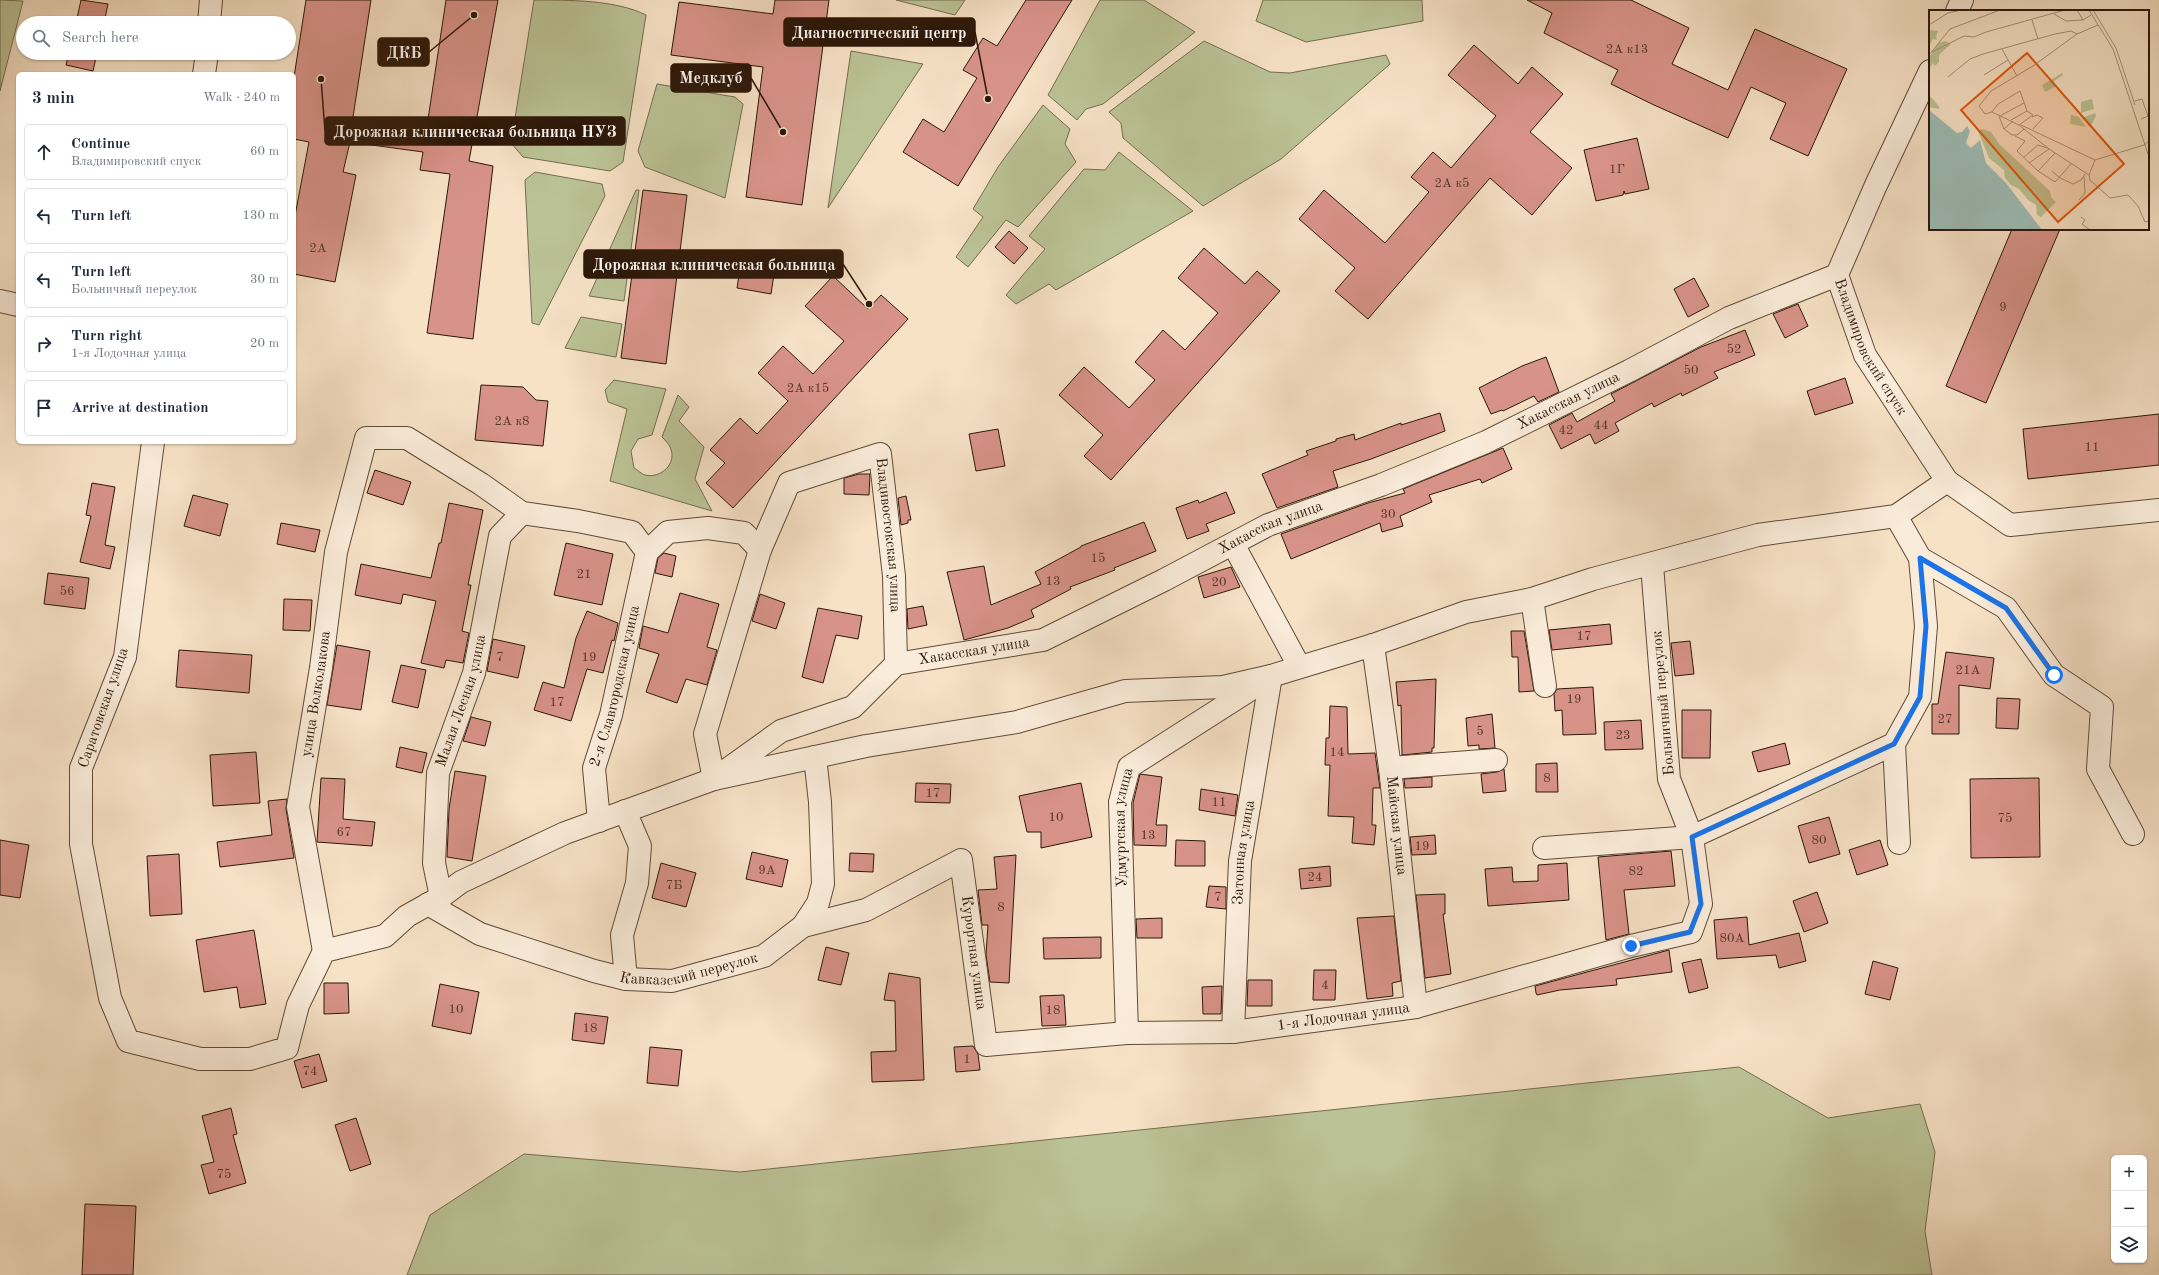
<!DOCTYPE html>
<meta charset="utf-8">
<style>
:root{--surface:#fff;--page:#f6f6f7;--text:#1f2937;--muted:#747a83;--line:#e0e1e3}
body{margin:0;font-family:"Old Standard TT",serif;background:var(--page);color:var(--text)}
.controls{position:absolute;right:12px;bottom:12px;display:grid;overflow:hidden;border-radius:6px;box-shadow:0 1px 3px #0004}
.controls button{width:36px;height:36px;display:grid;place-items:center;padding:0;border:0;border-bottom:1px solid var(--line);background:var(--surface);color:var(--text);font:20px sans-serif}
.stop{position:absolute;width:12px;height:12px;margin:-9px;border:3px solid #1a73e8;border-radius:50%;background:#fff}
.stop.end{background:#1a73e8;border-color:#fff;box-shadow:0 1px 4px #0008}
.list{margin:0;padding:0;list-style:none}
h2{display:flex;justify-content:space-between;align-items:center;height:52px;margin:0;padding:0 16px;font-size:17px}
h2 small{font-size:13px;font-weight:400;color:var(--muted)}
.list li{display:grid;grid-template-columns:26px 1fr auto;gap:12px;align-items:center;box-sizing:border-box;height:56px;margin:0 8px 8px;padding:0 8px;border:1px solid var(--line);border-radius:6px}
.list b{display:block;font-size:15px;white-space:nowrap}
.list p{margin:0;font-size:13px;white-space:nowrap;color:var(--muted)}
.list em{font-size:13px;font-style:normal;color:var(--muted)}
.icon{flex:none;width:22px;height:22px;fill:none;stroke:currentColor;stroke-width:2;stroke-linecap:round;stroke-linejoin:round}
.map{position:relative;flex:none;width:2159px;height:1275px;overflow:hidden}
.search{position:absolute;background:var(--surface);box-shadow:0 1px 3px #0004;left:16px;top:16px;width:280px;height:44px;display:flex;align-items:center;gap:10px;box-sizing:border-box;padding:0 14px;border-radius:22px;color:var(--muted);font-size:15px}
.panel{position:absolute;background:var(--surface);box-shadow:0 1px 3px #0004;left:16px;top:72px;width:280px;height:372px;border-radius:6px}
.map>svg:first-child{display:block}
.green{fill:#bbc396;stroke:#746d4f}
.building{fill:#d89388;stroke:#2c1708}
.lines{fill:none;stroke-linecap:round;stroke-linejoin:round}
.street-casing{stroke:#5f4a38;stroke-width:24}
.street{stroke:#faecda;stroke-width:22}
.route{stroke:#1a73e8;stroke-width:5}
.labels{text-anchor:middle;dominant-baseline:central;stroke-width:3.5;stroke-linejoin:round;paint-order:stroke}
.number-label{font-size:13px;fill:#573628}
.street-label{font-size:15px;fill:#2c1708;stroke:#faecda}
.inset-road{fill:none;stroke:#a6917a;stroke-width:1}
.view{fill:#df560c;fill-opacity:0.15;stroke:#df560c;stroke-width:2}
.inset-edge{fill:none;stroke:#2c1708;stroke-width:2}
.leader{fill:none;stroke:#2c1708;stroke-width:1.5}
.callout-dot{fill:#2c1708;stroke:#faecda;stroke-width:1.5}
.callout{fill:#2c1708;stroke:#2c1708;stroke-width:1.5}
.callout-label{font-size:16px;text-anchor:middle;font-weight:bold;fill:#fff}
</style>
<div class="map">
<svg width="2159" height="1275" viewBox="0 0 2159 1275">
<rect width="100%" height="100%" fill="#f7e2c6"/>
<filter id="stains"><feTurbulence type="fractalNoise" baseFrequency=".005" numOctaves="4"/><feColorMatrix values="0 0 0 0 .2 0 0 0 0 .09 0 0 0 0 .02 0 0 0 .5 -.17"/></filter>
<radialGradient id="worn" r=".72"><stop offset=".6" stop-color="#630" stop-opacity="0"/><stop offset="1" stop-color="#630" stop-opacity=".3"/></radialGradient>
<!-- green -->
<path class="green" d="M0,0L23,1L0,91Z
M534,0C570,0 616,0 646,15L623,162L610,171L523,157L511,143Z
M896,0H965L955,15Z
M1100,0H1144L1195,32L1103,104L1086,109L1077,120L1048,95Z
M1263,0H1422L1423,21L1306,42L1256,21Z
M1204,41L1270,72L1290,73L1386,55L1390,64L1281,159L1203,206L1123,138L1121,123L1109,112Z
M851,51L923,64L828,208Z
M657,84L735,97L743,104L725,198L645,167L638,151Z
M1043,105L1070,129L1065,144L1076,162L1018,227L1006,220L968,267L956,257L983,217L973,209L998,167Z
M1119,152L1193,211L1056,290L1049,284L1016,304L1006,295L1045,249L1029,236L1084,169L1105,170Z
M535,172L602,184L605,196L539,325L532,323L525,180Z
M636,190H639L624,301L589,296Z
M581,317L622,324L616,357L565,348Z
M614,380L666,389L652,435L638,439L631,451L634,468C638,470 641,474 645,475C661,479 678,463 670,447C669,444 665,440 662,437L678,395L689,407L679,421L704,447L695,479L712,511L610,481L627,409L608,402L605,390Z
M1739,1067L1828,1118L1920,1104L1935,1152L1925,1231L1932,1275H407L430,1215L524,1154L740,1172Z"/>
<!-- building -->
<path class="building" d="M81,0L108,4L104,23H76Z
M306,0H371L353,117L427,126L446,0H498L469,161L493,166L473,339L427,333L450,174L420,170L423,152L350,142L343,172L356,175L335,282L294,274V221L309,142L294,139V77Z
M775,0H829L802,205L746,197L763,67L671,55L679,2L773,14Z
M1026,0H1072L958,186L903,152L923,119L944,132L977,78L963,70L983,38L997,46Z
M1527,0H1631L1689,28L1672,64L1728,90L1755,29L1847,69L1808,156L1770,139L1786,103L1751,87L1728,138L1654,105L1611,84L1618,70L1544,33L1552,13Z
M1474,45L1518,84L1532,67L1563,94L1530,132L1572,168L1532,215L1490,178L1368,319L1335,291L1355,268L1299,219L1324,190L1385,243L1429,192L1411,177L1433,152L1451,168L1496,116L1448,75Z
M69,53H97L93,71L66,65Z
M1637,138L1649,189L1625,194L1624,191L1623,195L1596,201L1584,150Z
M643,190L687,195L666,364L621,358Z
M2012,229H2060L1986,403L1946,386Z
M1009,231L1028,248L1014,264L995,247Z
M1204,248L1245,284L1257,271L1280,291L1111,480L1084,456L1103,435L1059,395L1084,367L1129,408L1155,380L1135,362L1163,330L1185,350L1218,313L1178,278Z
M742,255L776,261L771,294L737,288Z
M833,276L868,309L881,295L908,319L733,508L706,483L725,463L710,450L740,418L757,434L788,401L758,373L783,346L813,374L844,341L805,306Z
M1694,278L1709,306L1688,317L1674,289Z
M1798,304L1808,326L1785,338L1773,314Z
M1745,330L1755,355L1714,372L1718,378L1682,396L1681,393L1654,407L1652,403L1615,423L1619,431L1595,444L1590,434L1561,449L1549,425L1572,413L1577,422L1615,401L1611,394L1701,347Z
M1546,357L1559,392L1538,402L1534,396L1503,411L1502,410L1491,414L1479,388L1522,366Z
M1845,378L1853,403L1815,415L1807,391Z
M481,385L523,387L536,400L548,401L543,446L475,440Z
M1440,413L1445,431L1371,459L1333,471L1338,487L1277,508L1262,474L1308,455L1306,451L1336,441V439L1354,434L1355,440L1401,423V425Z
M2159,414V465L2028,479L2023,429Z
M998,429L1005,466L976,471L969,434Z
M1503,448L1512,469L1482,483L1480,479L1429,495L1432,502L1400,516L1403,526L1382,532L1380,523L1291,559L1281,534L1368,503L1405,493L1403,489Z
M375,470L411,482L403,505L367,493Z
M859,474H870L869,495L844,494V478Z
M92,483L115,487L105,545L115,547L110,569L80,562L91,516L86,515Z
M1226,492L1235,513L1206,524L1209,531L1187,539L1176,508L1198,500L1199,503Z
M193,495L228,504L220,536L184,526Z
M906,496L911,520H908V523L901,525L898,498Z
M449,503L483,510L468,585H471L462,631L469,633L463,663L446,660L444,668L421,663L436,601L403,594L401,604L355,595L361,564L431,578L439,543H441Z
M1144,522L1156,551L1114,568L1115,570L1070,587L1071,589L1031,610L1034,617L1008,628L964,640L947,572L984,566L991,605L1041,584L1035,572L1081,547V546Z
M281,523L320,530L315,552L277,544Z
M566,543L613,554L602,605L554,595Z
M664,553L676,556L672,577L655,573L658,558Z
M1231,567L1240,587L1204,598L1198,577Z
M48,573L89,578L85,609L44,604Z
M680,593L719,604L707,647L717,650L707,685L686,679L677,703L646,692L659,654L639,648L643,626L668,633Z
M760,594L785,603L776,629L752,621Z
M284,599L312,600L310,631L283,630Z
M923,606L927,625L908,629L907,609Z
M818,608L862,616L858,639L836,635L823,683L802,677Z
M587,611L618,623L614,641L612,640L603,673L587,669L571,721L534,710L543,682L564,688L576,638Z
M1610,624L1612,644L1552,650L1549,630Z
M1511,631H1524L1534,691L1519,692L1518,657H1512Z
M493,639L525,646L518,678L487,671Z
M1690,641L1694,674L1675,676L1671,643Z
M337,645L370,651L361,710L327,705Z
M179,650L252,655L249,693L176,687Z
M1946,652L1994,658L1990,689L1959,685V734H1932V704H1938Z
M401,665L426,670L418,708L392,702Z
M1436,679L1434,748H1432V752L1402,755L1401,705L1398,706L1396,682Z
M1593,687L1596,734L1563,735L1562,710L1555,711L1554,694L1557,689Z
M1997,698L2020,699L2018,729L1996,728Z
M1330,706L1347,707L1348,754L1375,753L1380,788H1373L1372,825H1376L1374,845L1352,843L1354,817L1328,816L1330,765H1325L1326,738H1329Z
M1682,710H1711L1710,758H1682Z
M1492,714L1495,748L1479,749V745L1468,746L1466,718Z
M471,717L491,722L485,746L463,741Z
M1641,720L1643,749L1605,750L1604,722Z
M1785,743L1790,764L1758,772L1752,752Z
M400,747L427,753L422,773L396,767Z
M256,752L260,803L213,806L210,755Z
M1557,763L1558,792H1536V764Z
M1504,769L1506,791L1483,793L1481,774L1497,772Z
M455,771L486,776L472,861L447,857L449,809Z
M1140,774L1162,777L1156,825H1167L1166,846L1134,845L1133,803Z
M1432,777V787L1405,788L1404,779Z
M321,778L345,779L343,819L375,822L372,846L317,842Z
M2039,778L2040,857L1971,858L1970,779Z
M916,783L951,784L950,803L915,802Z
M1081,783L1092,837L1041,848V832H1027L1019,796Z
M1201,789L1238,795L1235,816L1199,810Z
M287,799L286,809L294,858L220,867L217,842L272,835L268,801Z
M1829,817L1840,854L1809,863L1798,826Z
M1435,835L1436,854L1412,855L1410,837Z
M0,840L29,845L20,898L0,895Z
M1176,840L1205,841V866H1175Z
M1880,840L1888,865L1857,875L1849,850Z
M1671,851L1675,886L1624,890L1629,934L1606,940L1598,857Z
M752,852L788,860L782,887L746,879Z
M850,853L874,854L873,872L849,871Z
M179,854L182,914L150,916L147,856Z
M1016,855L1009,983L990,982L986,955L988,925H982L978,890L997,889L994,857Z
M661,863L696,873L686,907L652,898Z
M1567,863L1569,900L1488,906L1485,869L1512,867L1513,882L1538,881V865Z
M1330,866L1331,886L1301,889L1299,869Z
M1209,886L1226,887V909L1206,907Z
M1817,892L1828,923L1804,932L1793,901Z
M1445,894V914H1443L1451,974L1425,978L1416,895Z
M1394,916L1401,981L1392,983L1393,996L1367,999L1357,918Z
M1747,917L1749,945L1799,933L1806,961L1779,968L1776,955L1717,959L1714,920Z
M1162,918V938H1137L1136,919Z
M254,930L266,1004L240,1008L237,987L204,992L196,940Z
M1101,937V958L1044,959L1043,938Z
M826,947L849,953L841,985L818,980Z
M1669,950L1672,972L1616,979L1617,985L1560,990L1537,995L1536,993L1535,986Z
M1701,959L1708,988L1689,993L1682,963Z
M1873,961L1898,968L1890,1000L1865,994Z
M1314,970H1336L1335,1000H1313Z
M889,973L920,978L924,1080L872,1082L871,1052L896,1051L895,1001L884,1000Z
M1248,980H1272V1006H1247Z
M324,983H348L349,1013L324,1014Z
M440,984L479,992L471,1034L432,1026Z
M1222,986L1221,1014H1203L1202,987Z
M1064,995L1066,1025L1042,1026L1040,996Z
M575,1013L608,1017L604,1044L572,1040Z
M973,1046L978,1054L980,1070L956,1072L954,1047Z
M650,1047L682,1050L678,1086L647,1083Z
M319,1054L327,1081L302,1088L294,1061Z
M231,1108L237,1134L233,1135L246,1183L209,1194L201,1165L214,1162L202,1116Z
M356,1118L371,1164L350,1171L335,1125Z
M85,1204L136,1206L133,1275H82Z"/>
<g class="lines">
<!-- street casing -->
<g class="street-casing">
<g id="street">
<path d="M1957,11L1962,0"/>
<path d="M209,23L211,0"/>
<path id="s1" d="M1930,71L1876,185L1837,275L1865,355L1947,481L2010,525L2159,510"/>
<path d="M204,74L207,53"/>
<path d="M0,301L18,305"/>
<path d="M153,442L125,657L81,768V844L110,998L128,1041L200,1059H250L287,1048L298,1005L324,951L385,936L407,916L441,897L461,882L565,833L714,779L866,746L1017,722L1125,691L1223,687L1271,676L1373,645L1466,612L1532,599L1593,579L1758,535L1896,516L1947,481"/>
<path d="M1233,544L1299,666"/>
<path id="s2" d="M760,550L789,483L880,454L894,576L896,664"/>
<path id="s3" d="M647,552L668,532L708,528L744,533L760,550L705,734L714,779L781,731L853,707L896,664L1043,640L1164,580L1268,525L1381,485L1486,442L1629,371L1729,318L1837,275"/>
<path d="M1920,558L2006,608L2054,675L2102,707L2098,769L2133,834"/>
<path d="M1532,599L1545,686"/>
<path id="s4" d="M1373,645L1390,768L1416,1007"/>
<path d="M1894,744L1899,843"/>
<path d="M1390,768L1496,760"/>
<path d="M625,811L640,846L637,883L622,935L626,979"/>
<path id="s5" d="M599,821L594,768L611,715L647,552"/>
<path d="M1544,848L1692,837L1894,744L1920,697L1926,626L1920,558L1896,516"/>
<path id="s6" d="M441,897L434,863L438,773L474,673L500,536L522,513"/>
<path id="s7" d="M428,904L480,934L594,971L626,979L672,981L764,956L803,926L818,903L823,884L820,802L815,757"/>
<path id="s8" d="M803,926L866,910L961,860L986,1045L1127,1033L1233,1032L1416,1007L1631,946L1691,932L1701,904L1692,837L1669,779L1652,565"/>
<path id="s9" d="M324,951L298,807L321,668L336,552L366,438H407L481,484L522,513L578,521L632,532L647,552"/>
<path id="s10" d="M1233,1032L1240,861L1271,676"/>
<path id="s11" d="M1127,1033L1120,802L1129,767L1259,684"/>
</g>
</g>
<!-- street -->
<use href="#street" class="street"/>
</g>
<g class="lines">
<!-- route -->
<path class="route" d="M1631,946L1690,932L1701,904L1692,837L1894,744L1920,697L1926,626L1920,558L2006,608L2054,675"/>
</g>
<g class="labels">
<!-- number labels -->
<g class="number-label">
<text x="1627" y="49">2А к13</text>
<text x="1617" y="169">1Г</text>
<text x="1452" y="183">2А к5</text>
<text x="318" y="248">2А</text>
<text x="2003" y="307">9</text>
<text x="1734" y="349">52</text>
<text x="1691" y="370">50</text>
<text x="808" y="388">2А к15</text>
<text x="512" y="421">2А к8</text>
<text x="1601" y="425">44</text>
<text x="1566" y="430">42</text>
<text x="2092" y="447">11</text>
<text x="1388" y="514">30</text>
<text x="1098" y="558">15</text>
<text x="584" y="574">21</text>
<text x="1053" y="581">13</text>
<text x="1219" y="582">20</text>
<text x="67" y="591">56</text>
<text x="1584" y="636">17</text>
<text x="500" y="657">7</text>
<text x="589" y="657">19</text>
<text x="1968" y="670">21А</text>
<text x="1574" y="699">19</text>
<text x="557" y="702">17</text>
<text x="1945" y="719">27</text>
<text x="1480" y="731">5</text>
<text x="1623" y="735">23</text>
<text x="1337" y="752">14</text>
<text x="1547" y="778">8</text>
<text x="933" y="793">17</text>
<text x="1219" y="802">11</text>
<text x="1056" y="817">10</text>
<text x="2005" y="818">75</text>
<text x="344" y="832">67</text>
<text x="1148" y="835">13</text>
<text x="1819" y="840">80</text>
<text x="1422" y="846">19</text>
<text x="767" y="870">9А</text>
<text x="1636" y="871">82</text>
<text x="1315" y="877">24</text>
<text x="674" y="885">7Б</text>
<text x="1218" y="897">7</text>
<text x="1001" y="907">8</text>
<text x="1732" y="938">80А</text>
<text x="1325" y="985">4</text>
<text x="456" y="1009">10</text>
<text x="1053" y="1010">18</text>
<text x="590" y="1028">18</text>
<text x="967" y="1059">1</text>
<text x="310" y="1071">74</text>
<text x="224" y="1174">75</text>
</g>
<!-- street labels -->
<g class="street-label">
<text stroke="none"><textPath href="#s1" startOffset="304">Владимировский спуск</textPath></text>
<text stroke="none"><textPath href="#s3" startOffset="1313">Хакасская улица</textPath></text>
<text stroke="none"><textPath href="#s3" startOffset="989">Хакасская улица</textPath></text>
<text stroke="none"><textPath href="#s2" startOffset="250">Владивостокская улица</textPath></text>
<text stroke="none"><textPath href="#s3" startOffset="665">Хакасская улица</textPath></text>
<text stroke="none"><textPath href="#s5" startOffset="138">2-я Славгородская улица</textPath></text>
<text stroke="none"><textPath href="#s9" startOffset="261">улица Волколакова</textPath></text>
<text stroke="none"><textPath href="#s6" startOffset="201">Малая Лесная улица</textPath></text>
<text transform="translate(1664 703) rotate(-95)">Больничный переулок</text>
<text transform="translate(104 708) rotate(-71)">Саратовская улица</text>
<text stroke="none"><textPath href="#s4" startOffset="182">Майская улица</textPath></text>
<text stroke="none"><textPath href="#s11" startOffset="206">Удмуртская улица</textPath></text>
<text stroke="none"><textPath href="#s10" startOffset="180">Затонная улица</textPath></text>
<text stroke="none"><textPath href="#s8" startOffset="266">Курортная улица</textPath></text>
<text stroke="none"><textPath href="#s7" startOffset="277">Кавказский переулок</textPath></text>
<text stroke="none"><textPath href="#s8" startOffset="718">1-я Лодочная улица</textPath></text>
</g>
</g>
<!-- overview -->
<g transform="translate(1929 10)">
<rect width="220" height="220" fill="#f7e2c6"/>
<path d="M0,20L9,21L7,27L8,30L4,29L0,36ZM16,31L22,34L10,45V52L6,56L4,53L0,59V47L10,33ZM133,63L134,65L125,71L126,77L116,82L113,75ZM0,85L10,96V99L0,97ZM163,89L165,99L152,103V92ZM166,103L167,106L161,117L153,108ZM142,105L150,107L157,117L141,114ZM54,119L62,122L70,134L121,181L122,187L127,192L112,207L108,205L107,195L99,190L90,179L82,175L76,168L75,160L60,148L49,121Z" fill="#bbc396"/>
<path d="M0,100L28,123L33,122L38,116L41,121L37,133L42,138L51,130L57,153L77,173L113,220H0Z" fill="#9dbdb6"/>
<path class="inset-road" d="M148,0L154,10L162,5M160,0L184,39L220,147M164,0L187,38L206,95M125,4L137,11L154,10M103,10L109,29M0,15L19,3L32,0M73,39L88,66M3,42L35,26L45,27L57,22L136,0M0,45L21,19L71,0M55,65L79,50M19,67L41,49L54,44L126,24L142,21L148,24M206,91L213,89L219,106L212,109M63,102L69,94L91,81L98,101L104,105L90,115M70,106L75,119L83,125H88L95,119M71,106L95,93M103,107L108,105L114,108L104,119M82,110L98,101M92,115L166,150M75,119L84,111M86,126L96,131L88,141L109,161L126,172L143,153M220,131L215,135L166,150L160,165L161,170L181,188L199,185L209,196L216,212L220,211M95,147L109,135L118,138M100,153L120,139M109,161L126,143M123,161L131,168L144,174L152,170L156,164M160,165L120,139L90,115L63,102L56,104L50,96L62,81L104,56L148,24L169,15M150,190L156,183L155,167M152,207L156,210L153,214L161,220"/>
<path class="view" d="M98,43L195,154L129,212L32,100Z"/>
<rect width="220" height="220" class="inset-edge"/>
</g>
<!-- callouts -->
<path class="leader" d="M988 99L975 32M474 15L429 52M783 132L751 78M321 79L325 131M869 304L843 264"/>
<g class="callout-dot">
<circle cx="988" cy="99" r="4"/>
<circle cx="474" cy="15" r="4"/>
<circle cx="783" cy="132" r="4"/>
<circle cx="321" cy="79" r="4"/>
<circle cx="869" cy="304" r="4"/>
</g>
<g class="callout">
<rect x="784" y="18" width="191" height="28" rx="4"/>
<rect x="378" y="38" width="51" height="28" rx="4"/>
<rect x="671" y="64" width="80" height="28" rx="4"/>
<rect x="325" y="117" width="300" height="28" rx="4"/>
<rect x="584" y="250" width="259" height="28" rx="4"/>
</g>
<g class="callout-label">
<text x="879" y="38">Диагностический центр</text>
<text x="404" y="58">ДКБ</text>
<text x="711" y="83">Медклуб</text>
<text x="475" y="137">Дорожная клиническая больница НУЗ</text>
<text x="714" y="270">Дорожная клиническая больница</text>
</g>
<rect width="100%" height="100%" filter="url(#stains)"/>
<rect width="100%" height="100%" fill="url(#worn)"/>
</svg>
<div class="controls">
<button>+</button>
<button>−</button>
<button><svg class="icon" aria-label="layers" viewBox="0 0 24 24"><path d="M12 4l9 5-9 5-9-5zM3 14l9 5 9-5"/></svg></button>
</div>
<div class="stop" style="left:2054px;top:675px"></div>
<div class="stop end" style="left:1631px;top:946px"></div>
<div class="search"><svg class="icon" aria-label="search" viewBox="0 0 24 24"><circle cx="10" cy="10" r="6"/><path d="M15 15l6 6"/></svg>Search here</div>
<section class="panel">
<h2>3 min<small>Walk · 240 m</small></h2>
<ul class="list">
<li><svg class="icon" aria-label="ahead" viewBox="0 0 24 24"><path d="M12 20V5M6 11l6-6 6 6"/></svg><div><b>Continue</b><p>Владимировский спуск</p></div><em>60 m</em></li>
<li><svg class="icon" aria-label="left" viewBox="0 0 24 24"><path d="M17 20v-9H6M10 6l-5 5 5 5"/></svg><div><b>Turn left</b></div><em>130 m</em></li>
<li><svg class="icon" aria-label="left" viewBox="0 0 24 24"><path d="M17 20v-9H6M10 6l-5 5 5 5"/></svg><div><b>Turn left</b><p>Больничный переулок</p></div><em>30 m</em></li>
<li><svg class="icon" aria-label="right" viewBox="0 0 24 24"><path d="M7 20v-9h11M14 6l5 5-5 5"/></svg><div><b>Turn right</b><p>1-я Лодочная улица</p></div><em>20 m</em></li>
<li><svg class="icon" aria-label="arrive" viewBox="0 0 24 24"><path d="M6 21V4h12l-3 4 3 4H6"/></svg><div><b>Arrive at destination</b></div></li>
</ul>
</section>
</div>
